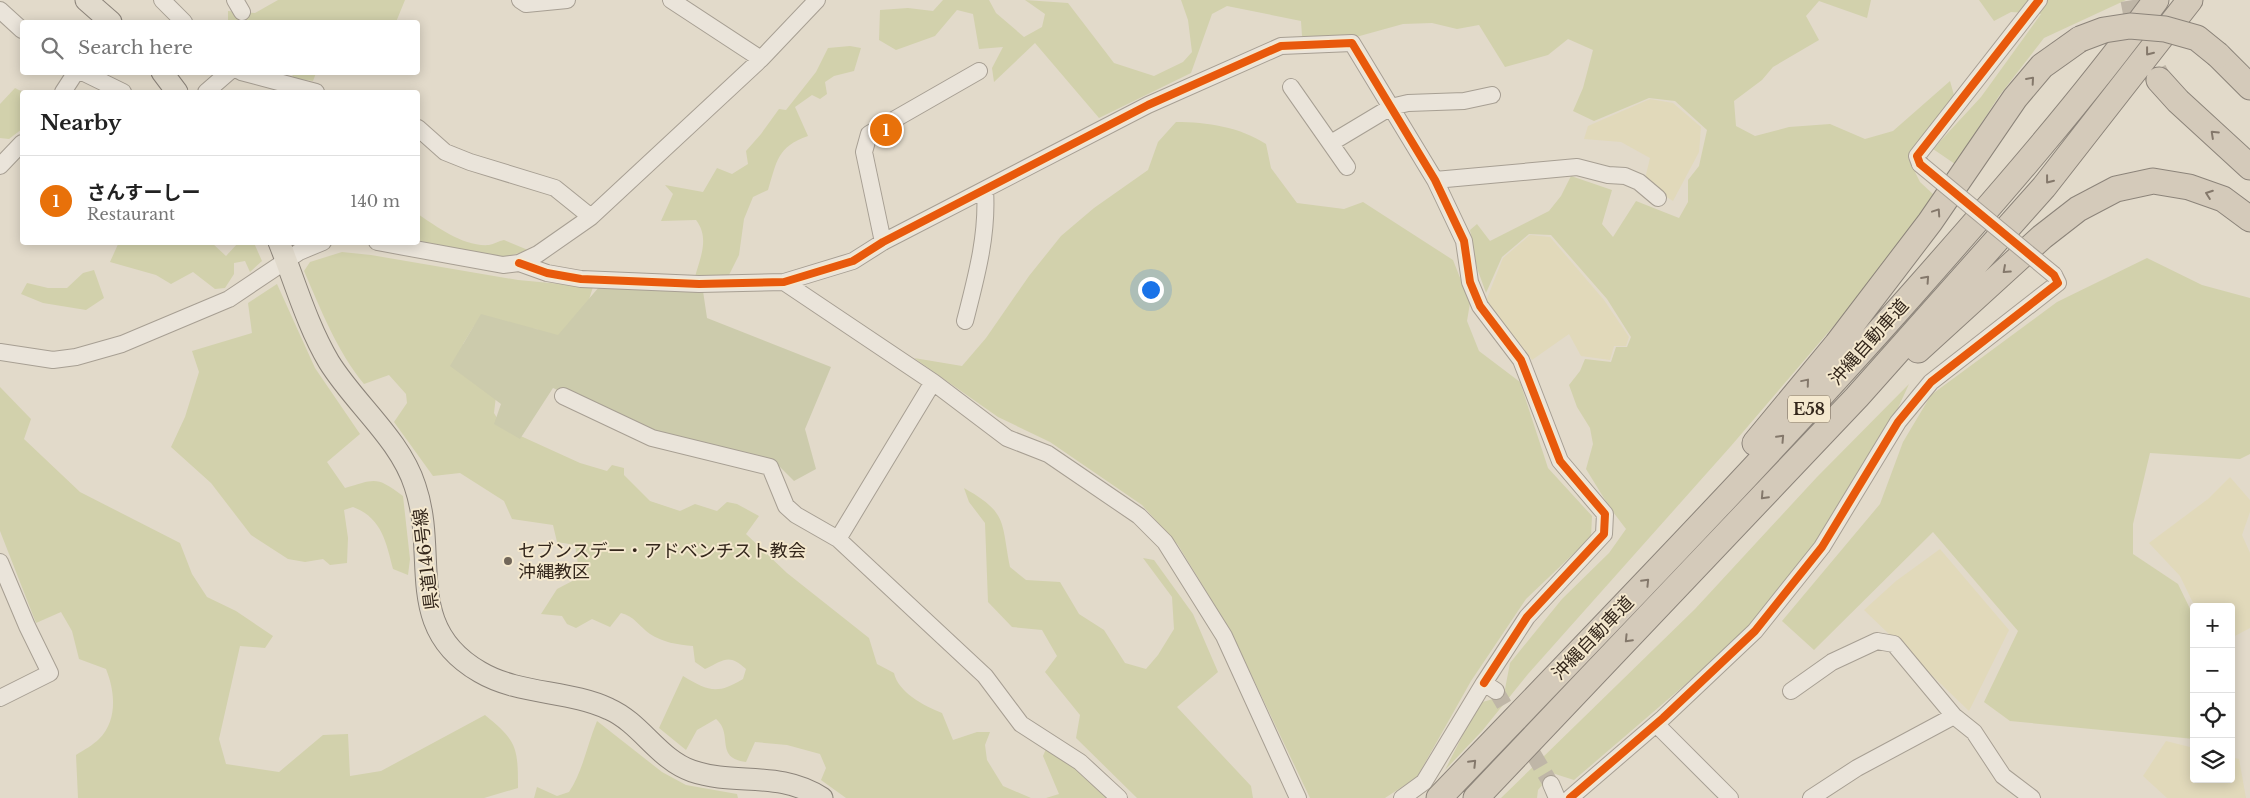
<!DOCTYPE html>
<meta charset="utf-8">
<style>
:root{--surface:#fff;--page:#f2f2f2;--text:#222;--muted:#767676;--line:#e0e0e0;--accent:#d93025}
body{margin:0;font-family:"Libre Baskerville","Noto Sans JP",serif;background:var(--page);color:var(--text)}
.controls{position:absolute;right:15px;bottom:15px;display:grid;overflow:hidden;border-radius:5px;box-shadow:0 2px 12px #0003}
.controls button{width:45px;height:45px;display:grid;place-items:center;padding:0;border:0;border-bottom:1px solid var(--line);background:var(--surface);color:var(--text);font:25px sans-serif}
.you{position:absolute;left:1150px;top:289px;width:18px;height:18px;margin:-12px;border:4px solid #fff;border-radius:50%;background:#1a73e8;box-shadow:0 0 0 8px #1a73e833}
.badge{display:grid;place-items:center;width:32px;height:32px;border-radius:50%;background:var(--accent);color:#fff;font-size:16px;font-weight:700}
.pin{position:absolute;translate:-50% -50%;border:2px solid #fff;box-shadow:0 1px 5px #0006}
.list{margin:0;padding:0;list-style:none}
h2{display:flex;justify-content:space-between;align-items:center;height:65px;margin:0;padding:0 20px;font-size:21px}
h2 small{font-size:16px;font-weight:400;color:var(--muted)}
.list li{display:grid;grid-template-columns:32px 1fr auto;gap:15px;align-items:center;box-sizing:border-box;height:90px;padding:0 20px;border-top:1px solid var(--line)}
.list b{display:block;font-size:19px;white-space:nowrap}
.list p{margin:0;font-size:16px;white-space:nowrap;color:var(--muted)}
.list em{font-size:16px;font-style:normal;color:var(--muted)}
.icon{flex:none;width:28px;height:28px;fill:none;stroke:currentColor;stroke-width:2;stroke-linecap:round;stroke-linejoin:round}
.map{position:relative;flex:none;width:2250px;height:798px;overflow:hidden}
.search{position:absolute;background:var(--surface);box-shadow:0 2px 12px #0003;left:20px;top:20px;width:400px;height:55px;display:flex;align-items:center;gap:12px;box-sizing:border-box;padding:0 18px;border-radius:5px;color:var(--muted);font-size:19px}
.panel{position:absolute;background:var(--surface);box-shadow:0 2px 12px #0003;left:20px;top:90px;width:400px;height:155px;border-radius:5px}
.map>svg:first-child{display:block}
.farmland{fill:#e1d9ba}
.green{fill:#d2d1ac}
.cemetery{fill:#cccbac}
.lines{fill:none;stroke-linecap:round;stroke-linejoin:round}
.minor-tunnel{stroke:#bfb6a7;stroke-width:16;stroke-dasharray:16 8;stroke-linecap:butt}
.highway-tunnel{stroke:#bfb6a7;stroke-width:25;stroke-dasharray:25 12;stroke-linecap:butt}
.minor-casing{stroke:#a79f93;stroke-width:18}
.major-casing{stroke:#8c847a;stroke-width:23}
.highway-casing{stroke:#8c847a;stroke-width:27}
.minor{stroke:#eae4da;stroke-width:16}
.major{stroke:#e1dacc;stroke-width:21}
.highway{stroke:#d4caba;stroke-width:25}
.minor-bridge-casing{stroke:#a79f93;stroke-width:18;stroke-linecap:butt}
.highway-bridge-casing{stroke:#8c847a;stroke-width:27;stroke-linecap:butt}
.minor-bridge{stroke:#eae4da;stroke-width:16}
.highway-bridge{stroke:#d4caba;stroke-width:25}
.cycleway-casing{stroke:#f4e8ce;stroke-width:11}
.cycleway{stroke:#e8590c;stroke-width:8}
.oneway{stroke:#84786b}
.poi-dot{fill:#716659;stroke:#f4e8ce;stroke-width:2}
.labels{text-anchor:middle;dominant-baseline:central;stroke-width:4;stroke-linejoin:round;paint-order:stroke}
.shield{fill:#f4e8ce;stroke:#6e6151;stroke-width:1}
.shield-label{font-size:16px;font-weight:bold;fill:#34271c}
.street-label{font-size:18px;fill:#34271c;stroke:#f4e8ce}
.poi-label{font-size:18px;fill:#34271c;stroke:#f4e8ce;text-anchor:start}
</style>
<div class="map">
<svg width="2250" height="798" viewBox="0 0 2250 798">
<rect width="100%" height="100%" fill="#e2daca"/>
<!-- farmland -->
<path class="farmland" d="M1650,99L1673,103L1701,127L1699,152L1673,201L1644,183L1650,158L1621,142L1584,139L1588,126Z
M1530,235L1550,237L1604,300L1629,337L1626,346H1614L1610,360L1581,356L1569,334L1532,360L1486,301L1503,258Z
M2230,477L2250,500V512L2242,535L2250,553V628L2231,638V607H2195L2180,576L2149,543L2208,499Z
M1940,549L2009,630L1969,711L1864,610L1896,581Z
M2166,741L2194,748V779H2231V757L2239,759L2246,798H2167L2143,776Z"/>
<!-- green -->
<path class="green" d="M278,0H405L396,22H228V11L255,13Z
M943,0H989L996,13L1024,37L1042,27L1045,14L1025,0L1068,3L1114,63L1154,76L1183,62L1192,52L1188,20L1181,0H1871L1867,18L1819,1L1806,16L1819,40L1773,67L1762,80L1734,101L1736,126L1755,136L1789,127L1830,124L1865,139L1893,131L1950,81L1954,95L1908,158L1920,182L1934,195L1849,308L1731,446L1528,674L1482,731L1445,770L1479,703L1493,699L1505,689L1510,663L1562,599L1609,553L1626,529L1610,508L1586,469L1593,444L1590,428L1577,407L1569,385L1580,371L1585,359L1611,362L1616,347H1627L1631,337L1607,299L1551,235L1529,234L1502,257L1486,293L1477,268L1470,230L1477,224L1490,241L1549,211L1561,196L1571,176L1612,190L1602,224L1613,237L1636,201L1679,218L1688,202V180L1699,166L1707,130L1675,101L1649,98L1594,121L1573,111L1583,88L1593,50L1568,39L1548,55L1505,67L1479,25L1457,29L1432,23L1403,24L1356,37L1302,36L1301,21L1227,6L1212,14L1191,73L1099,118L1035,43L994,82L992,68L1003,47L979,49L973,14L957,10L935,36L896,50L879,40L880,10L908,8L933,11Z
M1979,0H2126L2044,38L1999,96L1955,164L1933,149L1981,97L2041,14L2011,12L1994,21Z
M850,46L861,48L854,71L834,76L825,82L827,94L820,99L812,95L795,107L808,136C777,147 777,161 768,190L753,197L744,219L739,255L728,277H695C700,258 710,238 696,220L661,221L673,194L665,185L703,192L717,168L732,174L748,164L746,151L761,134L779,109L786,110L816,72L828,48Z
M292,73H316L313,81L293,78Z
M15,88L23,92L22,129L9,139L0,138V104Z
M1176,122C1207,122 1240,127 1266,144L1271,168L1297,203L1344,209L1363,202L1453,260L1470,303L1467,321L1479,351L1520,382L1548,468L1592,516L1591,537L1526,599L1471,681L1417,777L1385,798H1310L1230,630L1178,545L1142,505L1050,442L998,417L914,358L962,366L986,338L1029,276L1061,236L1094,208L1148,170L1158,142Z
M418,214C437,227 464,247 489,245C494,244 499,241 504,240L528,250L503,258L476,257L418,240Z
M119,242L139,244L140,242L212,243L226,256L238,243H254L262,261L250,272L245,261L234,263V274L225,288L215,289L193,272L171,284L156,275L110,262Z
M342,252L371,255L518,280L593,287L578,334L544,340L537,329L474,326L463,344V370L496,396L494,413L503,428L580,463L607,471L612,465L624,468V475L650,501L680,511L695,504L717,511L727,502L737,504L759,516L746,534L787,573L869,638L877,664L894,673C898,692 924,706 942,713L953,740L977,732H990L985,745L987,760L1003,786L1031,798H846L821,780L826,768L820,754L787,745L755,742L746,762C714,758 734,734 716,719L697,730L686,750L659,728L683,676C708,691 717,695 743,679L746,669C729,653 724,660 705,669L695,662L693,646C678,645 662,642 650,634C639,626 634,616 621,613L610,627L592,619L576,628L567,624L562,616L541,614L557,589L580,577L575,545L557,542L553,525L512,519L504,501L460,473L433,476L394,422L407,403L406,394L389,375L364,384C337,351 321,310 304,271L310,262Z
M2147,258L2202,285L2250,298V454L2240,459L2150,453L2133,524V554L2178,584L2194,617V739L2010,721L1984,702L2018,631L1933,532L1814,650L1782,621L1880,504L1903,442L1931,395L2057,302Z
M94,270L104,298L86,310L43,303L21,294L27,283L48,288H67L83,273Z
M277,284L315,368L360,434L327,462L345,488C376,479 376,476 403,496L410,559L408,575L393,569C386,542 382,518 353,507L344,510L348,538L347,563L330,565L323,559L305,562L288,559L251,535L211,483L171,447L185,417L199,372L192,351L252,333L248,303Z
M1909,384L1893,419L1816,544L1751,628L1574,780L1552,773L1538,790L1537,798H1501L1695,609L1817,477Z
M0,387L31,419L24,439L80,492L180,543L192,574L207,597L236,611L273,636L265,648L240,646L219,739L226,764L279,772L323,735L348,734L350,776L381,771L485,715C517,741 518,747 518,788L484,798H78L76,755C84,750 93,745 99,739C118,720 115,691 106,669L79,659L72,631L61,612L36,623L0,531Z
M964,488C1008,513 1001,521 1010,567L1026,580L1060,582L1079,614L1104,630L1125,663L1146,669L1158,655L1174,629L1172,597L1143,558L1154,560L1193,614L1218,672L1177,707L1251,786L1253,798H1137L1076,738L1080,715L1045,672L1057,656L1042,630L1012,627L988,602L985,523L969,502Z
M597,721L662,772L686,785L737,794L738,798H534L537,787L557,796L569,792C583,771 587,745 597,721Z
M1046,749L1076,766L1108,798H1046L1059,794L1043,756Z"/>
<!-- cemetery -->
<path class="cemetery" d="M599,287L703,291L707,318L831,367L805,429L816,469L794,481L775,462L646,429L553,388L520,439L494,424L501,404L450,366L481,314L558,335Z"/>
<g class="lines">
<!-- minor-tunnel -->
<path class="minor-tunnel" d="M1496,691L1551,784"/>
<!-- highway-tunnel -->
<path class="highway-tunnel" d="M2133,0C2138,29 2145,54 2159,80"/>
<!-- minor casing -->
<g class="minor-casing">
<path id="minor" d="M162,0L184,22
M235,0L242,12
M520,0L526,4L567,0
M671,0L761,59
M0,10L22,30
M82,72L123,92
M241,72L316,92
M1291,87L1347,167
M63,92L76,72
M206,92L229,72
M418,128L445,152L470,162L555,188L591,217
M1331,143L1391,107L1408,103L1464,101L1492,95
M1920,164L1917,156L2039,0
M0,166L22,143
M1435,180L1577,167L1608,175L1625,176L1639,182L1658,198
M377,242L503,265L519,263L538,254L591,217L761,59L817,0
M883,242L864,152L869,134L979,71
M519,263L547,273L581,279L699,284L784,282L853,261L883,242L1148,105L1281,46L1352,43L1435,180L1464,241L1470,282L1480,306L1521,360L1560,461L1605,514L1604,534L1527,617L1484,683
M784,282L933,382L1007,438L1048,454L1139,516L1165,542L1224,636L1298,798
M965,321C976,278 988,235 985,190
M0,352L53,360L76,357L122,344L229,299L299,252L323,242
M563,396L652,438L770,467L786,506L796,515L838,539L985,676L1021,724L1080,762L1119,798
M838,539L933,382
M0,562L27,626L50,673L0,698
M1791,691L1832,662L1877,641L1894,644L1954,716
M1656,724L1730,798
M1551,784L1557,798
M1402,798L1424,782L1484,683L1496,691
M1570,798L1663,718L1755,631L1822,547L1898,422L1931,382L2058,283L2054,275
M1811,798L1857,768L1954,716L1974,732L2003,776L2032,798"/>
</g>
<!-- major casing -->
<g class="major-casing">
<path id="major" d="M86,0L111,22
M162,72L177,92
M279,242C295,282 307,325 329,362C355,404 400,439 415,486C439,556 402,627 480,672C519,695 569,690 609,709C641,723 659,760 692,771C736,786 778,770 822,798"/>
</g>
<!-- highway casing -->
<g class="highway-casing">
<path id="highway" d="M2218,55L2250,87
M2159,80L2178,101L2250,167
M1918,350L2042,237L2078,209L2116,189L2153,181L2189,187L2223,199L2250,219
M1755,443L1837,344L1930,222L2015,98L2042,66L2080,39
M1439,798C1600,630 1762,464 1915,291C1999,196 2081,102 2156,0
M1476,798L1857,397L2044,187L2190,0"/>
</g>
<!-- minor -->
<use href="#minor" class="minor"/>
<!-- major -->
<use href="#major" class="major"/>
<!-- highway -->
<use href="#highway" class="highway"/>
<!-- minor-bridge casing -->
<g class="minor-bridge-casing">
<path id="minor-bridge" d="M1920,164L2054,275"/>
</g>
<!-- highway-bridge casing -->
<g class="highway-bridge-casing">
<path id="highway-bridge" d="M2080,39L2104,30L2130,26L2165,29L2197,38L2218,55"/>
</g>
<!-- minor-bridge -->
<use href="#minor-bridge" class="minor-bridge"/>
<!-- highway-bridge -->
<use href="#highway-bridge" class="highway-bridge"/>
<!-- cycleway casing -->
<g class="cycleway-casing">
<path id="cycleway" d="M519,263L547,273L581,279L699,284L784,282L853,261L883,242L1148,105L1281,46L1352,43L1435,180L1464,241L1470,282L1480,306L1521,360L1560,461L1605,514L1604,534L1527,617L1484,683
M1570,798L1663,718L1755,631L1822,547L1898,422L1931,382L2058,283L2054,275L1920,164L1917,156L2039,0"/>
</g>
<!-- cycleway -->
<use href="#cycleway" class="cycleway"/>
</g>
<!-- one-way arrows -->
<defs><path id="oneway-chevron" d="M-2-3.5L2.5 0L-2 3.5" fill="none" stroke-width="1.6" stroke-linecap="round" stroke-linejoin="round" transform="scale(1.25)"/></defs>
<g class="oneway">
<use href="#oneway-chevron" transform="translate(2149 52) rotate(128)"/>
<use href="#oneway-chevron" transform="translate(2031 80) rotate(-49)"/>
<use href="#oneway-chevron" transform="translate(2214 134) rotate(-137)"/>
<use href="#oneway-chevron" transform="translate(2049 180) rotate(128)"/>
<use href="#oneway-chevron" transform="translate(2209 194) rotate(-160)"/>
<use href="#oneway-chevron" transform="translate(1937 212) rotate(-56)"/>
<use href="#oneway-chevron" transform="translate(2006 270) rotate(138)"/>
<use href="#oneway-chevron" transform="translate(1926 279) rotate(-48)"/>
<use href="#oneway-chevron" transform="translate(1806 382) rotate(-50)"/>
<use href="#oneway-chevron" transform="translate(1781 438) rotate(-47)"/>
<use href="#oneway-chevron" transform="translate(1764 496) rotate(133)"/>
<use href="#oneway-chevron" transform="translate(1646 582) rotate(-46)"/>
<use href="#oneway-chevron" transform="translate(1628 639) rotate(134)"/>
<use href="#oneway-chevron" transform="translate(1473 763) rotate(-46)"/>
</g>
<!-- markers -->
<circle class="poi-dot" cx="508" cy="561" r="5"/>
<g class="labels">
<!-- shield labels -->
<rect class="shield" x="1788" y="395.5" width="42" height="27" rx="4"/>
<g class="shield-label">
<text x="1809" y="409">E58</text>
</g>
<!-- street labels -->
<g class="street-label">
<text transform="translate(1869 342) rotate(-48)">沖縄自動車道</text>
<text transform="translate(426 559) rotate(-97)">県道146号線</text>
<text transform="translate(1593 638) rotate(-46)">沖縄自動車道</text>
</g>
<!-- poi labels -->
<g class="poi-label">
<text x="518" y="551">セブンスデー・アドベンチスト教会<tspan x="518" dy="21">沖縄教区</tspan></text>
</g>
</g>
</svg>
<div class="controls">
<button>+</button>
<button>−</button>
<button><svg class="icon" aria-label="locate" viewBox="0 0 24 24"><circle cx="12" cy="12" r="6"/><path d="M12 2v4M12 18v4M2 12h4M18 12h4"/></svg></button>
<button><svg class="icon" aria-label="layers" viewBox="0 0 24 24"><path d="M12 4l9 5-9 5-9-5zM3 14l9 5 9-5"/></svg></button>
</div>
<div class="you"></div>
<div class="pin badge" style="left:886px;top:130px;background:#e8710a">1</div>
<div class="search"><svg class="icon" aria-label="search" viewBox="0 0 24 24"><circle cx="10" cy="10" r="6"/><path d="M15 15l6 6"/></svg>Search here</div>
<section class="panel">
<h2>Nearby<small></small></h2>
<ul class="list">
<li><span class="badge" style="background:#e8710a">1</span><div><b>さんすーしー</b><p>Restaurant</p></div><em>140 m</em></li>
</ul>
</section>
</div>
